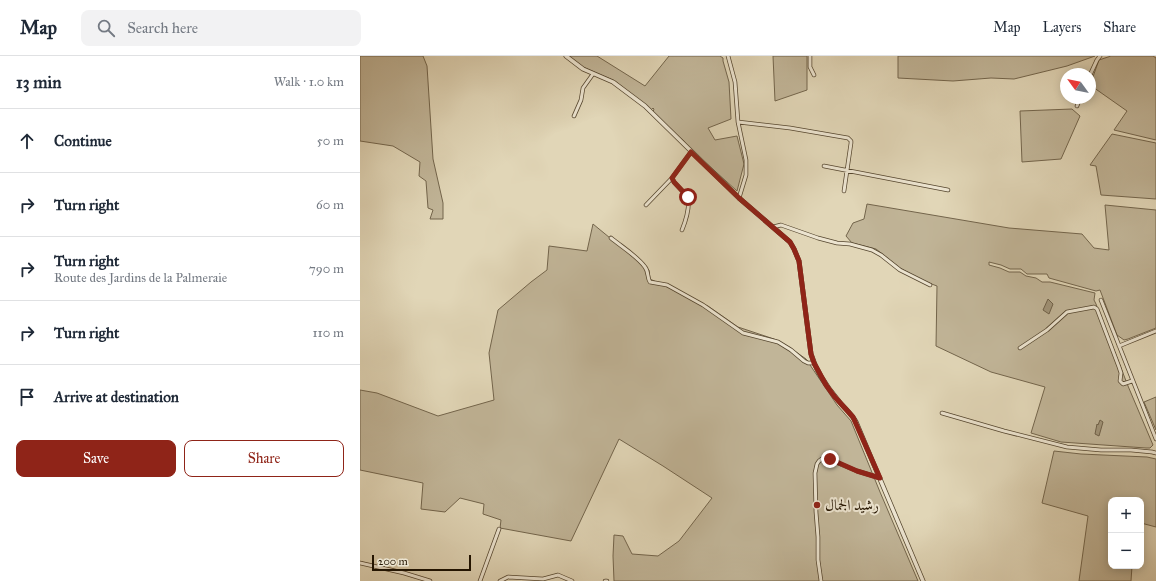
<!DOCTYPE html>
<meta charset="utf-8">
<style>
:root{--surface:#fff;--page:#f2f2f3;--text:#1f2937;--muted:#747a83;--line:#e0e1e3;--accent:#8f2418}
body{margin:0;font-family:"IM FELL Great Primer",Amiri,serif;background:var(--page);color:var(--text)}
.controls{position:absolute;right:12px;bottom:12px;display:grid;overflow:hidden;border-radius:8px;box-shadow:0 2px 10px #0003}
.controls button{width:36px;height:36px;display:grid;place-items:center;padding:0;border:0;border-bottom:1px solid var(--line);background:var(--surface);color:var(--text);font:20px sans-serif}
.compass{position:absolute;left:700px;top:12px;width:36px;height:36px;border-radius:50%;background:var(--surface);box-shadow:0 2px 10px #0003;rotate:303deg}
.scale{position:absolute;left:12px;bottom:10px;width:99px;box-sizing:border-box;padding-left:4px;border:2px solid #251501;border-top:0;font-size:11px;line-height:14px;white-space:nowrap;color:#251501;-webkit-text-stroke:3px #ece4d0;paint-order:stroke}
.stop{position:absolute;width:12px;height:12px;margin:-9px;border:3px solid #8f2418;border-radius:50%;background:#fff}
.stop.end{background:#8f2418;border-color:#fff;box-shadow:0 1px 4px #0008}
.list{margin:0;padding:0;list-style:none}
h2{display:flex;justify-content:space-between;align-items:center;height:52px;margin:0;padding:0 16px;font-size:17px}
h2 small{font-size:13px;font-weight:400;color:var(--muted)}
.list li{display:grid;grid-template-columns:26px 1fr auto;gap:12px;align-items:center;box-sizing:border-box;height:64px;padding:0 16px;border-top:1px solid var(--line)}
.list b{display:block;font-size:15px;white-space:nowrap}
.list p{margin:0;font-size:13px;white-space:nowrap;color:var(--muted)}
.list em{font-size:13px;font-style:normal;color:var(--muted)}
.actions{display:flex;gap:8px;padding:12px 16px}
.actions a{flex:1;padding:9px 0;border:1px solid var(--accent);border-radius:8px;text-align:center;font-size:14px;color:var(--accent)}
.actions .main{background:var(--accent);color:#fff}
.icon{flex:none;width:22px;height:22px;fill:none;stroke:currentColor;stroke-width:2;stroke-linecap:round;stroke-linejoin:round}
.map{position:relative;flex:none;width:796px;height:525px;overflow:hidden}
header{display:flex;align-items:center;gap:24px;box-sizing:border-box;height:56px;padding:0 20px;background:var(--surface);border-bottom:1px solid var(--line)}
header strong{font-size:19px}
nav{display:flex;gap:22px;margin-inline-start:auto;font-size:14px}
.search{width:280px;height:36px;background:var(--page);display:flex;align-items:center;gap:10px;box-sizing:border-box;padding:0 14px;border-radius:8px;color:var(--muted);font-size:15px}
main{display:flex}
aside{flex:1;background:var(--surface)}
.map>svg:first-child{display:block}
.green{fill:#c1b598;stroke:#73654c}
.water{fill:#a19479;stroke:#6f6149}
.lines{fill:none;stroke-linecap:round;stroke-linejoin:round}
.minor-casing{stroke:#54452e;stroke-width:4.5}
.tertiary-casing{stroke:#54452e;stroke-width:5}
.minor{stroke:#ece4d0;stroke-width:3}
.tertiary{stroke:#ece4d0;stroke-width:3.5}
.route{stroke:#8f2418;stroke-width:5}
.poi-dot{fill:#8f2418;stroke:#ece4d0;stroke-width:1.5}
.labels{text-anchor:middle;dominant-baseline:central;stroke-width:4;stroke-linejoin:round;paint-order:stroke}
.poi-label{font-size:15px;fill:#251501;stroke:#ece4d0;text-anchor:start}
</style>
<header>
<strong>Map</strong>
<div class="search"><svg class="icon" aria-label="search" viewBox="0 0 24 24"><circle cx="10" cy="10" r="6"/><path d="M15 15l6 6"/></svg>Search here</div>
<nav><a>Map</a><a>Layers</a><a>Share</a></nav>
</header>
<main>
<aside>
<h2>13 min<small>Walk · 1.0 km</small></h2>
<ul class="list">
<li><svg class="icon" aria-label="ahead" viewBox="0 0 24 24"><path d="M12 20V5M6 11l6-6 6 6"/></svg><div><b>Continue</b></div><em>50 m</em></li>
<li><svg class="icon" aria-label="right" viewBox="0 0 24 24"><path d="M7 20v-9h11M14 6l5 5-5 5"/></svg><div><b>Turn right</b></div><em>60 m</em></li>
<li><svg class="icon" aria-label="right" viewBox="0 0 24 24"><path d="M7 20v-9h11M14 6l5 5-5 5"/></svg><div><b>Turn right</b><p>Route des Jardins de la Palmeraie</p></div><em>790 m</em></li>
<li><svg class="icon" aria-label="right" viewBox="0 0 24 24"><path d="M7 20v-9h11M14 6l5 5-5 5"/></svg><div><b>Turn right</b></div><em>110 m</em></li>
<li><svg class="icon" aria-label="arrive" viewBox="0 0 24 24"><path d="M6 21V4h12l-3 4 3 4H6"/></svg><div><b>Arrive at destination</b></div></li>
</ul>
<div class="actions"><a class="main">Save</a><a>Share</a></div>
</aside>
<div class="map">
<svg width="796" height="525" viewBox="0 0 796 525">
<rect width="100%" height="100%" fill="#e1d6b7"/>
<filter id="stains"><feTurbulence type="fractalNoise" baseFrequency=".005" numOctaves="4"/><feColorMatrix values="0 0 0 0 .2 0 0 0 0 .09 0 0 0 0 .02 0 0 0 .5 -.17"/></filter>
<radialGradient id="worn" r=".72"><stop offset=".6" stop-color="#630" stop-opacity="0"/><stop offset="1" stop-color="#630" stop-opacity=".3"/></radialGradient>
<!-- green -->
<path class="green" d="M0,0H63L67,10L73,103L83,147V163H70L73,154L68,152L66,125L59,120L60,106L33,90L0,85Z
M208,0H237L285,30L309,0H360L363,2V5L369,26L371,63L348,72L355,84L377,80L384,108L377,135L324,87V85L306,71L293,56L294,53L293,52L291,54L284,47L280,45L255,25L218,9Z
M413,0H447V34L415,45Z
M538,0H735L707,10L654,23L631,22L593,25L538,22Z
M751,0H793L796,2V84L754,74L767,55L730,29L739,4Z
M712,53L720,60L701,103L662,106L660,55Z
M752,78L796,87V143L741,139L736,110L730,109Z
M507,148L649,172L722,178L734,192L749,194L745,149L796,154V272L768,283L764,284L757,279L740,234L736,235L689,222L687,218H667L661,213H650L641,209L629,206V209L640,212L649,216H660L666,220L676,222L682,226H690L735,237L734,244L736,248L768,330L793,389L790,392H786L701,386L671,377L685,331L631,316L576,290L577,230L561,224L540,212L516,193L492,187L486,180L493,167L504,163Z
M233,168L289,214L290,223L348,250L378,271L414,283L429,291L446,303L477,349L491,365L520,436L558,525H254L253,500L254,479L263,480L272,498L298,500L319,485L352,442L303,410L259,383L211,485L140,472L141,464L123,458L124,448L100,442L85,456L61,453L63,427L0,414V334L17,337L78,360L134,344L129,297L138,254L171,226L187,214L189,190L227,195Z
M796,341V374L784,346Z
M694,395L721,398L787,401L796,403V471L781,467V444H751V510H772L771,525H719L728,460L682,447Z"/>
<!-- water -->
<path class="water" d="M688,243L693,248L689,258L683,254Z
M740,364L743,366L739,380L735,378L737,368L738,369Z"/>
<g class="lines">
<!-- minor casing -->
<g class="minor-casing">
<path id="minor" d="M368,0L375,26L378,66L386,104V119L379,142
M450,0V11L454,19
M730,19L737,4L740,0
M717,50L720,42
M214,60L221,44L223,32L233,18
M378,66L430,72L488,82L491,85V87L484,135
M464,110L588,134
M312,122L314,126L328,141C330,152 326,164 322,174
M286,149L312,122L331,96
M413,171L421,169L458,182L477,187L490,188L512,194L521,199L540,214L570,229
M251,182C262,191 277,200 285,211C289,216 287,222 290,226L307,229L343,249L383,277L418,286L431,294L444,305L448,307H454
M741,244L796,383
M759,290L796,275
M660,292L687,274L707,256L734,251L737,253L759,311L761,317L760,325L763,328L772,325
M582,357L644,375L707,391L741,394H771L792,396L796,397
M0,507L44,517L70,525
M120,525L139,473
M140,525L148,521L183,523L198,519L212,525
M245,525H247
M461,525L458,504V481L456,456L455,417L457,408L459,405L463,402H466L497,415L520,422"/>
</g>
<!-- tertiary casing -->
<g class="tertiary-casing">
<path id="tertiary" d="M206,0L223,13L253,26L285,50L379,142L430,186L434,193L439,205L451,298C456,315 467,331 478,344C484,352 491,357 496,366L563,525"/>
</g>
<!-- minor -->
<use href="#minor" class="minor"/>
<!-- tertiary -->
<use href="#tertiary" class="tertiary"/>
</g>
<g class="lines">
<!-- route -->
<path class="route" d="M328,141L314,126L312,122L331,96L379,142L430,186L434,193L439,205L451,298L454,307L466,329L474,340L493,361L520,422L497,415L470,403"/>
</g>
<!-- markers -->
<circle class="poi-dot" cx="457" cy="449" r="4"/>
<g class="labels">
<!-- poi labels -->
<g class="poi-label">
<text x="465" y="449">رشيد الجمال</text>
</g>
</g>
<rect width="100%" height="100%" filter="url(#stains)"/>
<rect width="100%" height="100%" fill="url(#worn)"/>
</svg>
<div class="controls">
<button>+</button>
<button>−</button>
</div>
<svg class="compass" viewBox="-18 -18 36 36"><path d="M0-13l5 13h-10z" fill="#e53935"/><path d="M0 13l5-13h-10z" fill="#747a83"/></svg>
<div class="scale">200 m</div>
<div class="stop" style="left:328px;top:141px"></div>
<div class="stop end" style="left:470px;top:403px"></div>
</div>
</main>
